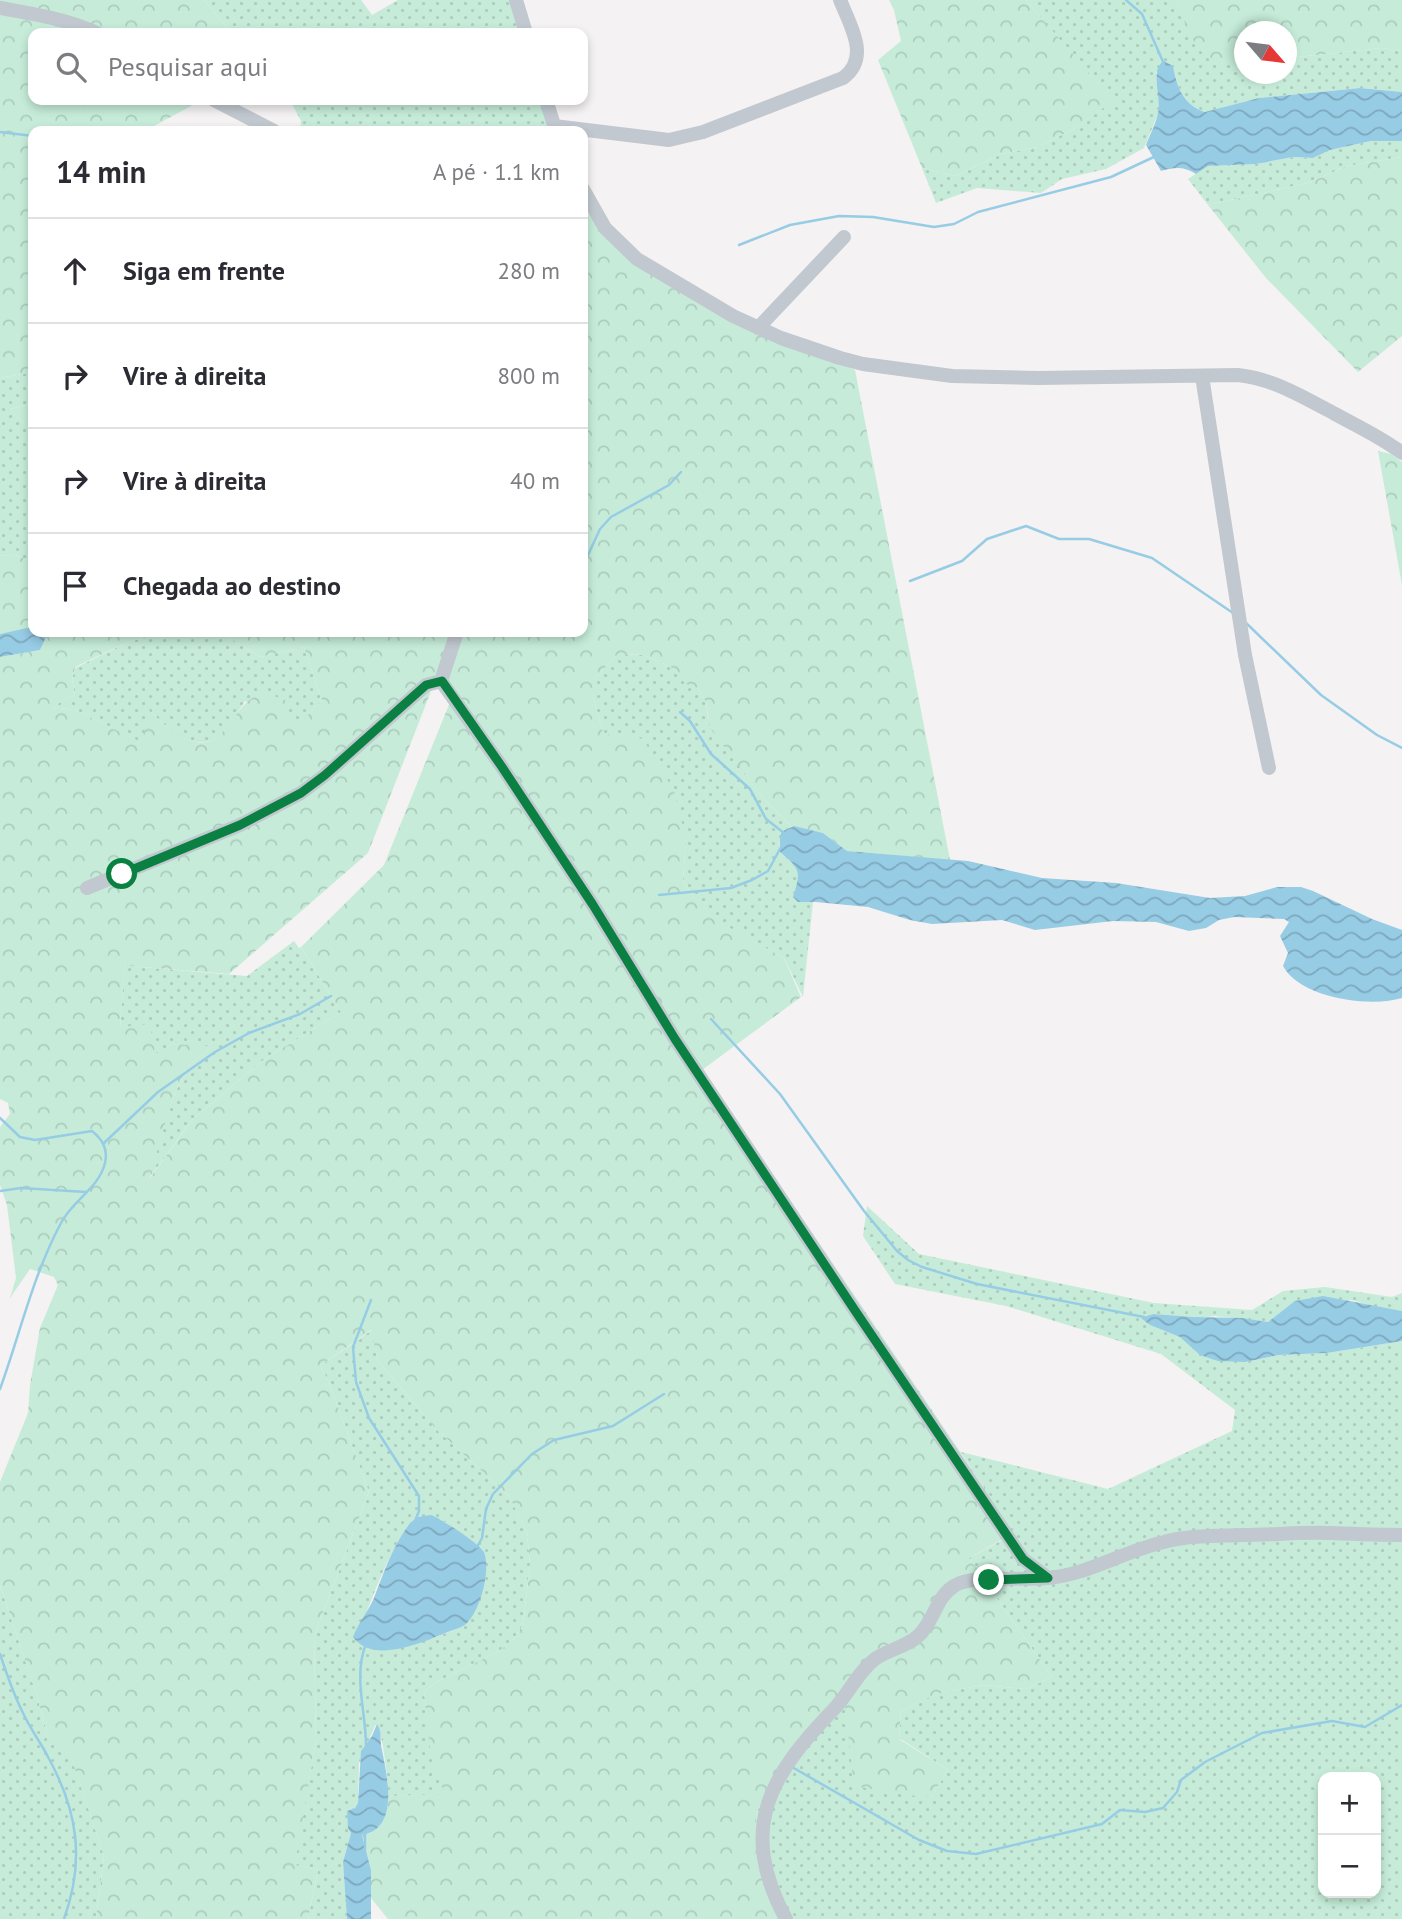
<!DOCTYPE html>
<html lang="pt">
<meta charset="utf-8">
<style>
:root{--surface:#fff;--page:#f2f2f3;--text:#2b2b33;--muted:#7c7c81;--line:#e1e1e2}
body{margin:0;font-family:"PT Sans",sans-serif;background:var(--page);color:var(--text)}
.controls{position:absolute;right:21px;bottom:21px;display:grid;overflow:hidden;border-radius:14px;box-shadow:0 4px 10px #0003}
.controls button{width:63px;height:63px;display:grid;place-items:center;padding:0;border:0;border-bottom:2px solid var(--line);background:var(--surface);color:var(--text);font:35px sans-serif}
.compass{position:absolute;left:1234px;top:21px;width:63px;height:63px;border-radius:50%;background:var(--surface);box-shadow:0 4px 10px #0003;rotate:118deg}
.stop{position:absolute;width:21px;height:21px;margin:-16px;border:5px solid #0b8043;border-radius:50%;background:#fff}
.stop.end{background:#0b8043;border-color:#fff;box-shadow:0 2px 7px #0008}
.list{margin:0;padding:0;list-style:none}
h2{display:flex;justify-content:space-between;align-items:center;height:91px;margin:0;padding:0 28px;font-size:30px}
h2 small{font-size:23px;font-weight:400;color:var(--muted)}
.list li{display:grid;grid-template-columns:46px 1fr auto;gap:21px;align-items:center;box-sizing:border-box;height:105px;padding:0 28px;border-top:2px solid var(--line)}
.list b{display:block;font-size:26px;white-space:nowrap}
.list em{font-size:23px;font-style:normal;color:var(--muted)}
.icon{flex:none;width:38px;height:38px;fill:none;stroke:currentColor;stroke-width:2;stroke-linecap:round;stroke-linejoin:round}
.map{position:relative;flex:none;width:1402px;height:1919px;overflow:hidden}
.search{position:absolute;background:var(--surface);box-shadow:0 4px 10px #0003;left:28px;top:28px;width:560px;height:77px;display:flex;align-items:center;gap:18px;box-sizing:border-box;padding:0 24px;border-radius:14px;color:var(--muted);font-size:26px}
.panel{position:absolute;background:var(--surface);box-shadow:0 4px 10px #0003;left:28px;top:126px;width:560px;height:511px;border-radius:14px}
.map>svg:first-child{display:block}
.green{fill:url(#green-dots);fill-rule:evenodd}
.forest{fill:url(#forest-crowns);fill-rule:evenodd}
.water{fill:url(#water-waves)}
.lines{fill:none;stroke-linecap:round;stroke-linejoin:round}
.stream{stroke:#97cce5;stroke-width:2.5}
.minor{stroke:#c1c8cf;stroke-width:14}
.route{stroke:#0b8043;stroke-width:9}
</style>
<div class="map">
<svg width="1402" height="1919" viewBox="0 0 1402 1919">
<defs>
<pattern id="green-dots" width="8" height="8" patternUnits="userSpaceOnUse" patternTransform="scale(1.75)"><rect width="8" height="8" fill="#c6ecd9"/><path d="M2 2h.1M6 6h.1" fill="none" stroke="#acccbd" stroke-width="1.8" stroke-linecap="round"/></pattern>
<pattern id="forest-crowns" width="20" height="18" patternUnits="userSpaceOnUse" patternTransform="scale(1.75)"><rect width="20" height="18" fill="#c6ecd9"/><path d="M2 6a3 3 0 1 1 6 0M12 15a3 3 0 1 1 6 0" fill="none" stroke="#acccbd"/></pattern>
<pattern id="water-waves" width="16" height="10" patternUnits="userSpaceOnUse" patternTransform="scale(1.75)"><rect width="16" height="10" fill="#97cce5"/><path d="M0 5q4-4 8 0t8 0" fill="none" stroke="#7da8bd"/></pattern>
</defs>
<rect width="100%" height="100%" fill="#f4f2f2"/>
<!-- green -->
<path class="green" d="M204,0H361L372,15L398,0H517L529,33H232Z
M1026,0H1175L1193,38L1222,64L1244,62V74H1286L1287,58L1382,48L1402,51V92L1360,88L1259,98L1206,112C1183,104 1177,88 1173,66L1156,72L1160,102L1158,114L1144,148L1106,169L1062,179L1041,193L977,188L936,203L922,168L956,176L1001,154L1038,147L1079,126L1112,101Z
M290,100H552L563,131H300L301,121Z
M1371,141H1402V157L1347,166L1308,183L1208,205L1188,179L1208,166L1256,164L1293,157L1313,158L1330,150Z
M33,372V404L10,409L33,433V562L15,555L0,556V378Z
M166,632H220L260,657L304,647L322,700L295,730L245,701C238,711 229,730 219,737C191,755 166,725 147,709L144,744L75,710L51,707L75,695L72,680L75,668L128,642Z
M618,654L644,655L671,667L688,684L698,688L706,702L708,718L722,742L763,798L792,827C780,833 779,839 780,852C796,866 805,871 794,893L798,902H813L803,997L784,958L707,916L683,881L686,839L643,739L606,735L602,730L593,696V680Z
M294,941L299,948L301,947L341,1012L262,1061L193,1119L147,1181L172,1100L187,1067L210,1048L172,1044L155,1055L120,1027L125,958L130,966L247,976Z
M867,1206L919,1254L1154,1303L1252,1310L1283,1291L1325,1287L1392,1297L1402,1293V1311L1374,1307L1352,1300L1284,1311L1268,1322L1215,1316L1150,1325L1245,1362L1279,1355L1327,1353L1402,1341V1919H785L757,1858L759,1839L756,1820L757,1811L797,1737L821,1712L844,1696L847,1713L931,1797L948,1770L899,1738L901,1712L935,1694L982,1685L1026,1689L1052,1677L969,1558L1010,1536V1528L961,1452L1108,1489L1232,1431L1235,1410L1161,1354L1006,1306L895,1284L863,1236ZM1323,1777H1376V1893H1323Z
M372,1330L378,1361L436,1429L509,1496L527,1532L530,1564L524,1616L522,1626L514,1639L499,1651L435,1683L424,1692L434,1765L448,1795L388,1796C389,1784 382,1731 377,1724L375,1726L359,1763L358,1803L355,1808L347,1811L351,1833L343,1862L347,1919H308L318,1870L294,1865L316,1740L314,1636L369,1492L328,1380L320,1366ZM445,1522L480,1547L485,1554L486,1564L480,1599L459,1628L436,1637L371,1649L355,1640C372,1601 385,1558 410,1523Z
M0,1585L37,1696L46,1729L71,1756L104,1856L96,1919H0Z"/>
<!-- forest -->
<path class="forest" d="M0,0H204L232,33H33V100H202L145,131H33V372L0,378Z
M889,0H1026L1113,101L1079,126L1038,147L1001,154L956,176L922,168L878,60L901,41L894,10Z
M1175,0H1402V51L1382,48L1287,58L1286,32H1244V62C1238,63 1229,65 1222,64C1196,61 1185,21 1175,0Z
M1402,157V336L1358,372L1266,278L1208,205L1308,183L1347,166Z
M583,207L607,237L629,256L855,370L950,860L847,851L823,833L792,827L763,798L710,728L706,702L698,688L688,685L671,667L644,655L618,654L593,680V696L602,730L606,734L643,739L674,791L686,839L683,881L707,915L784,958L801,997L702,1070L1009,1524L1010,1535L969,1558L1052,1677L1026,1689L982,1685L936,1694L901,1712L899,1739L948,1770L931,1797L905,1795L854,1786L844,1696C800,1721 780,1768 757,1811L756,1820L760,1830L757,1858L785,1919H388L371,1898V1870L362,1835C382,1832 386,1814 388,1796L447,1794C428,1773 428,1720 424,1692L435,1683L499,1651L514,1639L522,1626L524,1616L530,1564L527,1532L509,1496L436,1429L378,1361L371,1330L320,1366L328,1380L369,1492L314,1636L316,1740L295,1865L318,1870L308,1919H96L104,1856L71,1757L46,1729L37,1696L0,1585V1482L28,1413L30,1385L40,1328L58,1285L54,1277L30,1269L10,1298L16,1278L7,1205L0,1185V1127L10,1114L8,1103L0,1099V657L40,650L45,637L41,632H166L128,642L75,667L72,680L75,695L52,707L75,710L143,743L146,708C165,724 196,759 221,734C240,716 235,706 263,692L285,700L295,729L322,700L304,647L260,657L220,632H583ZM435,681L450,702L384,865L301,947L341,1012L262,1061L193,1119L149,1179L172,1100L187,1067L210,1048L209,1046L172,1044L155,1054L150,1024L120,1027L125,960L130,966L229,974L368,853Z
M33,404V433L10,409Z
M1378,451L1391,454L1402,462V585Z
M15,555L33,562V628L0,634V556Z"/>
<!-- water -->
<path class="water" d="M1164,61L1173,66C1177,88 1183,104 1205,112L1259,98L1360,88L1402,92V141H1371L1330,150L1313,158L1293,157L1256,164L1208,166L1196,174C1184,166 1174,167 1161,171L1146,145C1150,134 1156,124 1158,113C1162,97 1149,70 1164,61Z
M27,628H33V632H41L46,637L40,650L0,657V634Z
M794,826L823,833L847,851L968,861L1042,878L1116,883L1210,898L1245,896L1277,887H1301L1313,891L1372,919L1402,930V998C1370,1008 1300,998 1283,966L1288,953L1280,936L1289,922L1284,919L1234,917L1219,920L1206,928L1189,931L1156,922L1113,921L1035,930L1002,920L932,924L910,920L868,907L816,902H798L793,897C801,871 801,870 780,852V836L783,831Z
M1323,1296L1402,1311V1341L1327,1353L1279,1355L1245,1362L1218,1361L1200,1355L1180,1337L1150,1325L1141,1318L1153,1314L1192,1317L1242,1318L1268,1322L1295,1301Z
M431,1515C440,1518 480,1544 484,1552C491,1569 481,1609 467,1623C462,1628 455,1629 448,1632C423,1642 373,1665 353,1637C358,1623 368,1612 374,1598C384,1572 393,1545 410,1523L418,1517Z
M377,1724C383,1733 379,1739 382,1750C387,1776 400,1828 362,1835L371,1870V1919H347L343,1862L351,1833L348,1828L347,1811L355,1808L358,1803L361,1751L372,1736Z"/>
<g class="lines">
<!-- stream -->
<path class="stream" d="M1126,0L1142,14L1164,64
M0,132L33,136
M739,245L790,225L839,216L873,217L934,227L954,224L978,212L1111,177L1156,156
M583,566L600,529L611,517L669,485L681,472
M910,581L962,561L987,539L1026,526L1059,539H1089L1152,558L1233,613
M1244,621L1321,695L1377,735L1402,748
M43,637L52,632
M680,712L690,721L711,754L750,789L766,819L784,833
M659,895L731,888L752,880L768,871L781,847
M711,1019L780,1094L864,1211L897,1251L908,1260L922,1267L977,1284L1144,1317
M0,1118L20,1137L35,1140L92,1131C103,1140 108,1149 105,1163C99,1188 72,1201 61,1223C33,1275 20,1334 0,1389
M104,1143L158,1092L215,1052L249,1033L300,1014L331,996
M0,1191L21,1188L86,1192
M371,1300L353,1347L356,1382L369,1418L419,1496V1511L415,1521
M477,1547L482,1538L486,1509L493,1494L532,1454L554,1440L613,1426L664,1394
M366,1644C353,1676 366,1712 366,1745
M0,1654C7,1675 14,1696 24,1715C31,1730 41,1743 48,1757C78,1811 85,1861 64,1919
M792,1767L919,1840L947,1851L976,1854L1102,1824L1120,1810L1145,1812L1163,1808L1177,1792L1181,1780L1205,1762L1262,1733L1332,1721L1365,1727L1402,1705
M365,1832V1850"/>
<!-- minor -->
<path class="minor" d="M516,0L526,33
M0,8C33,14 67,19 97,33
M214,100L274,131
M546,100L556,131
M554,126L669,140L703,132L843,78C871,58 850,25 840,0
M583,189L605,228L637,259L733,316L781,338L840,358L863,364L952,376L1038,378L1238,375C1274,379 1303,397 1335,414C1357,426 1381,437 1402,453
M758,328L844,237
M1202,376L1245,655L1269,768
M441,681L457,632
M87,888L240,825L301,793L325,775L426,685L441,681L502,767L593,905L675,1039L856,1312L1023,1559L1048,1578
M786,1919C737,1828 770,1775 835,1708C849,1693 858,1672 875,1659C888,1650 905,1647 917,1637C934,1623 935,1598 954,1586C972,1574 1025,1581 1048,1578C1090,1574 1124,1551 1164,1542C1190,1535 1217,1536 1243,1535C1271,1535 1300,1532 1328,1533C1353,1534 1377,1535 1402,1535"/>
</g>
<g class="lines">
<!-- route -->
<path class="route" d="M122,874L240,825L301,793L325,775L426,685L442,681L502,767L593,905L675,1039L856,1312L1023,1559L1048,1578L989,1580"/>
</g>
</svg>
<div class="controls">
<button>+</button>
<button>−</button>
</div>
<svg class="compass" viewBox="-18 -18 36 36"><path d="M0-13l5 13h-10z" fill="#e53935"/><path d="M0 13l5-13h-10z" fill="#7c7c81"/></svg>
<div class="stop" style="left:122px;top:874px"></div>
<div class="stop end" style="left:989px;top:1580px"></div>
<div class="search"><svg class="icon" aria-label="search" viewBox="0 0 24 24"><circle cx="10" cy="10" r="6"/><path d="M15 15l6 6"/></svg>Pesquisar aqui</div>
<section class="panel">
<h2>14 min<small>A pé · 1.1 km</small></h2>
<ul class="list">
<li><svg class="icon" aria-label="ahead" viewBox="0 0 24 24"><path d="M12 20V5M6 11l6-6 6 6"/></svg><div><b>Siga em frente</b></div><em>280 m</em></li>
<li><svg class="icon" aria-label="right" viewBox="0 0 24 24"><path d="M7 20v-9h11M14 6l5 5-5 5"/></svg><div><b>Vire à direita</b></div><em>800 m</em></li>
<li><svg class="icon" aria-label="right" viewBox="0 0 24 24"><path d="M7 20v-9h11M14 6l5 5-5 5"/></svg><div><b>Vire à direita</b></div><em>40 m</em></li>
<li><svg class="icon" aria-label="arrive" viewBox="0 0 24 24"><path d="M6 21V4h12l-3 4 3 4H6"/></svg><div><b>Chegada ao destino</b></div></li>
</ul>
</section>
</div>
